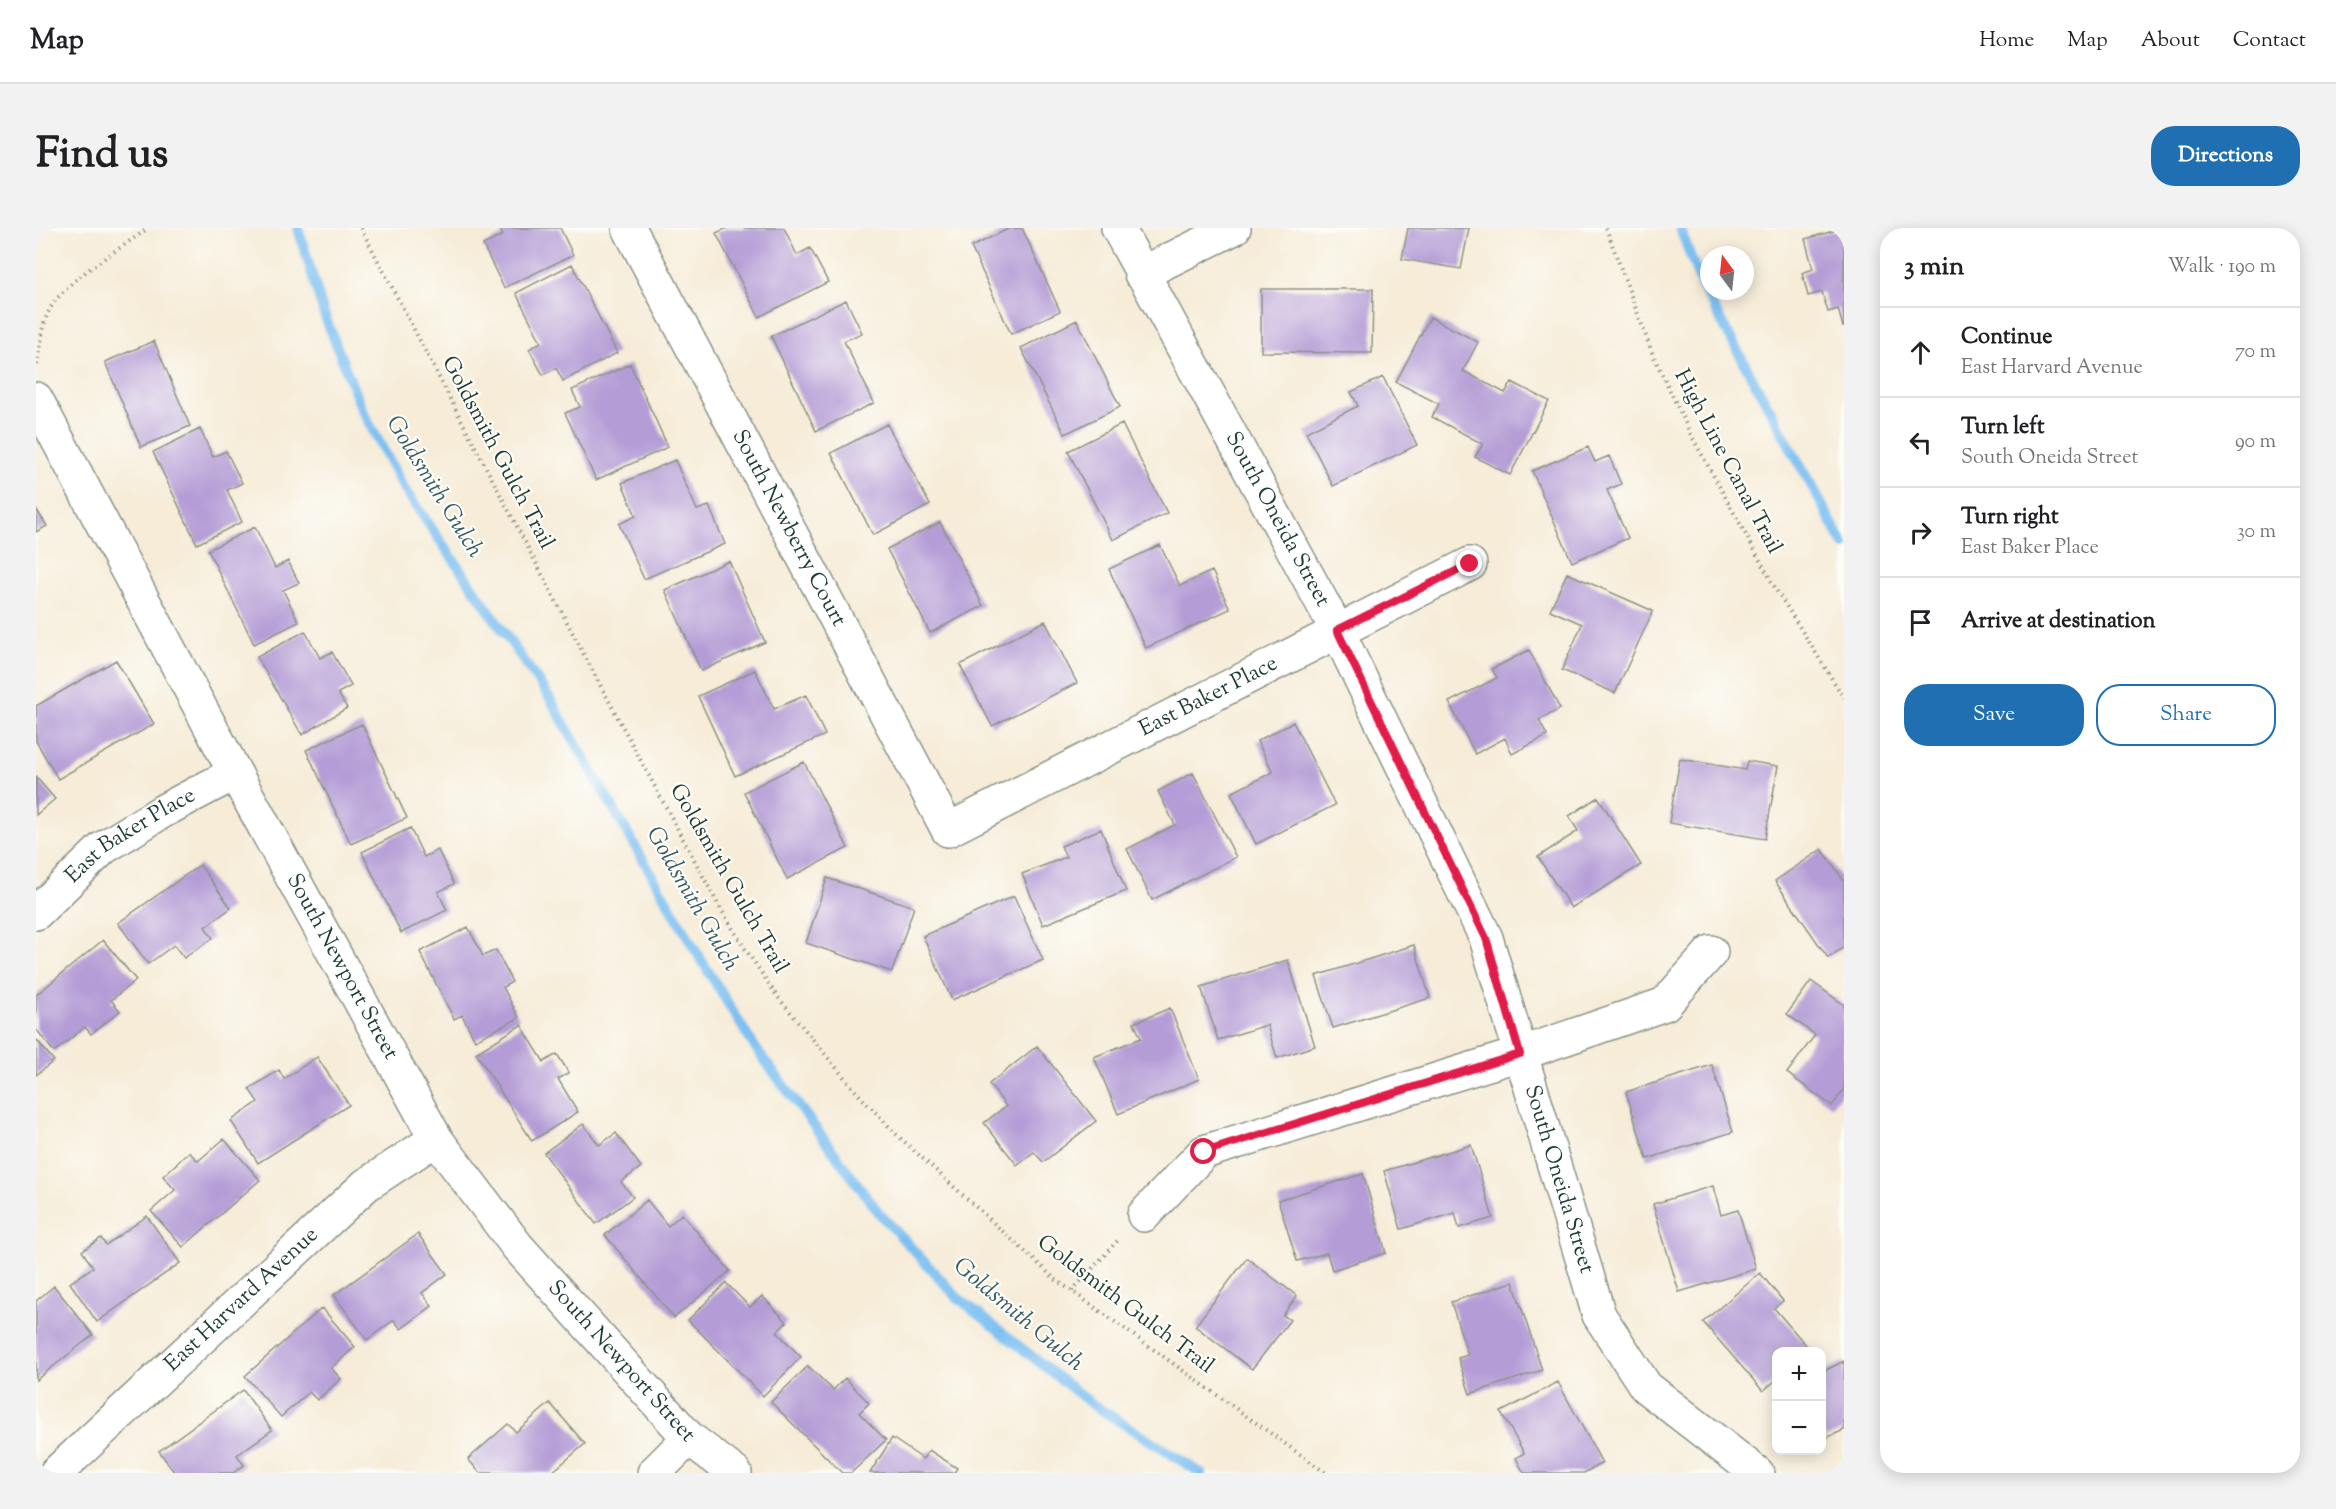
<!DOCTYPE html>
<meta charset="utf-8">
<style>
:root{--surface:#fff;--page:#f2f2f2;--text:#202124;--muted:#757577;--line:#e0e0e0;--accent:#1f6fb2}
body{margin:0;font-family:"Sorts Mill Goudy",serif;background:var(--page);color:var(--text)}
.controls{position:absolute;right:18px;bottom:18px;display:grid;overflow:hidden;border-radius:12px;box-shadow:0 3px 15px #0003}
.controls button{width:54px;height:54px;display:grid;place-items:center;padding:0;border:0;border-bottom:2px solid var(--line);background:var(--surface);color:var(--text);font:30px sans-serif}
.compass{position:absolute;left:1664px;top:18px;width:54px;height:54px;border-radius:50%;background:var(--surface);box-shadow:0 3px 15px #0003;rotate:345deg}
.stop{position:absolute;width:18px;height:18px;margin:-14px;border:4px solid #e11d48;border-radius:50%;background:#fff}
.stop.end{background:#e11d48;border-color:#fff;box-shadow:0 2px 6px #0008}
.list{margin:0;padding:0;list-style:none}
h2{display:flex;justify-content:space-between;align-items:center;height:78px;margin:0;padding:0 24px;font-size:26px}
h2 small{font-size:20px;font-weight:400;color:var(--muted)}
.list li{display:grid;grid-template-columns:39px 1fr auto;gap:18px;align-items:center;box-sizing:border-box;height:90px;padding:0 24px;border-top:2px solid var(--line)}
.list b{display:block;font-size:22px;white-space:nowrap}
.list p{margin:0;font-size:20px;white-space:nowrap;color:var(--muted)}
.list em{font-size:20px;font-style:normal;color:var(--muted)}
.actions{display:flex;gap:12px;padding:18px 24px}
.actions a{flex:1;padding:14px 0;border:2px solid var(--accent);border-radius:24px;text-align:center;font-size:21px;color:var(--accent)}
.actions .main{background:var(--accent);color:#fff}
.icon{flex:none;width:33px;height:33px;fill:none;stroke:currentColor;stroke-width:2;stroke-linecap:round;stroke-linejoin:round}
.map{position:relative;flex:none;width:1808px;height:1245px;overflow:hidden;border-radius:24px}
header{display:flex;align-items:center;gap:36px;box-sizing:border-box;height:84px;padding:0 30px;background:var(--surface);border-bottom:2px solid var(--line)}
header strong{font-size:28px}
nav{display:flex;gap:33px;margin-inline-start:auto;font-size:21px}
.intro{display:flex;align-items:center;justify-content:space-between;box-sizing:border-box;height:144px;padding:0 36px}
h1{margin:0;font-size:42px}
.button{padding:15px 27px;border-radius:24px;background:var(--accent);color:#fff;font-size:21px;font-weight:700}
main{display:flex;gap:36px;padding:0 36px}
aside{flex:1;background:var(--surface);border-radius:24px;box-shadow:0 3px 15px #0003}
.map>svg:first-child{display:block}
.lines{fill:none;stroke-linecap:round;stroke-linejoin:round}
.stream{stroke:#7cbff2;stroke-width:10}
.building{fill:#b49cd6}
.minor-casing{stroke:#8a9486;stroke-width:36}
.path{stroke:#8a9486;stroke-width:4;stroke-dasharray:1.5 4.5;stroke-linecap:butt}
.minor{stroke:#fff;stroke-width:33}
.route{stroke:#e11d48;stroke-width:8}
.labels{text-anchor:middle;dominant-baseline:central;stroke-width:4.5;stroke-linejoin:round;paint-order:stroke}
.street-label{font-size:22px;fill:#1f3d34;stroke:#fdfcf7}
.water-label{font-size:24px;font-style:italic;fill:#365e64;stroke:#fdfcf7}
</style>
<header>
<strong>Map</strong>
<nav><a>Home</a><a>Map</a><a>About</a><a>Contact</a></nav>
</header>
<div class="intro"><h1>Find us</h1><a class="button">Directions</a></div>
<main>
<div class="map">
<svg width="1808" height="1245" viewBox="0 0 1808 1245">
<rect width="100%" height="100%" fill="#fdfcf7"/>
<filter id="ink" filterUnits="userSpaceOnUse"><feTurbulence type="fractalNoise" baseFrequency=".0167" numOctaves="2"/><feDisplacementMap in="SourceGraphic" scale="12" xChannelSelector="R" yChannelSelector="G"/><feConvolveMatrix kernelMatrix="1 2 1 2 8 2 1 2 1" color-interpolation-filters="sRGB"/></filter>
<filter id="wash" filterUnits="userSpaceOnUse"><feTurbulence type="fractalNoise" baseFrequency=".008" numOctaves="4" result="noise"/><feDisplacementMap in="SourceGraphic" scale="24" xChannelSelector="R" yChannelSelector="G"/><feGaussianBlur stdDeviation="1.35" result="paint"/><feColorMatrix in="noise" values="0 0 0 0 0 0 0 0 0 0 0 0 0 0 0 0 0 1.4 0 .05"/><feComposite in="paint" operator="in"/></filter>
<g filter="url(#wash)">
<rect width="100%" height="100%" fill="#f6ecd8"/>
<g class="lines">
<!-- stream -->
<path class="stream" d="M262,0L288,86L326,182L369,262L513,469L661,725L718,818L844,986L921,1069L1056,1176L1165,1245
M1644,0L1665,56L1808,317"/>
</g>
<g id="blocks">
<!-- building -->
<path class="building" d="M463,0H524L537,27L468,60L447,17L467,7Z
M691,0H748L761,27L774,20L792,54L723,89L680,5Z
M974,0H986L1024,83L975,106L935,19Z
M1372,0H1433L1425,41L1366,31Z
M1808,0V99H1807L1802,81L1792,84L1786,64L1772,68L1766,45L1777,41L1769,11Z
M536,36L581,125L527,153L520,140L507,147L493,121L505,114L480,65Z
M1225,61H1337L1336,125L1225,124Z
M810,72L826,105L808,113L838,175L780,203L735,108Z
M1394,89L1442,114L1427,143L1469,165L1476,154L1513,173L1474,247L1439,229L1447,216L1396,189L1403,176L1360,154Z
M1041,92L1084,179L1029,206L985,120Z
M118,113L154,198L105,219L69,134Z
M594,136L632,219L560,252L529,185L544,179L536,162Z
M1347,149L1381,217L1297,258L1270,204L1322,178L1315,164Z
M851,196L894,277L837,307L795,225Z
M1086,196L1131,285L1077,312L1032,223Z
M164,201L177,229L190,223L206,255L191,262L206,294L161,316L117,224Z
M1552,219L1559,234L1573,228L1585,256L1571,262L1592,310L1536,334L1496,243Z
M639,232L661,282L673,278L689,316L608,351L583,296L600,288L586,255Z
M0,281L11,298L0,304Z
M904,294L947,378L894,405L851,321Z
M219,299L239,340L252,333L263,355L247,362L263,394L218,416L172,322Z
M1124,317L1144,358L1176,343L1194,381L1110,420L1073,341Z
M693,333L729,414L665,443L629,362Z
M1531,345L1617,383L1579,465L1526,442L1546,396L1514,382Z
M1009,393L1041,455L956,498L924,437Z
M269,403L284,430L296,424L315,458L302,465L311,480L266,507L221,429Z
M1493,422L1524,481L1503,492L1511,508L1476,526L1469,510L1439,526L1413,474L1461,450L1456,441Z
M80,432L118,496L22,551L0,513V478Z
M719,442L738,481L770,467L789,507L699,548L662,468Z
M1257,494L1299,577L1220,616L1195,565L1237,544L1221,513Z
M326,496L371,590L315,616L270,522Z
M1644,531L1709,542L1711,533L1742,538L1729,611L1633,595Z
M768,534L812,620L751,651L708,564Z
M1157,545L1200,629L1116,672L1091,621L1139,597L1122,563Z
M0,549L19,571L0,587Z
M1562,569L1605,637L1535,680L1502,629L1542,603L1533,588Z
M374,600L388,629L402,622L418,656L402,664L411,682L365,705L326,624Z
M1065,601L1090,663L1007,697L986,646L1030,629L1025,618Z
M1786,621L1808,653V719L1792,730L1739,653Z
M164,637L195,680L169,699L177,710L148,730L138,717L112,736L82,695Z
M791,650L878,679L856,744L770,715Z
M978,668L1007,732L916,772L887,708Z
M432,699L447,728L460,722L476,754L467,759L483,790L439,812L426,787L418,791L384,724Z
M67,712L100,752L75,772L84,783L55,806L49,799L18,824L0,801V767Z
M1378,717L1394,770L1297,800L1280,748Z
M1252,732L1279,818L1241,830L1231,797L1182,812L1165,759Z
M1775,753L1808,777V861L1796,878L1751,845L1779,807L1751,786Z
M1134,780L1163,851L1082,886L1058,829L1105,810L1098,795Z
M485,797L508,834L521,826L533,845L522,851L542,884L496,913L440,825Z
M0,811L18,833L0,847Z
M1001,818L1060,893L1007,934L998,924L981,937L948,895L970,878L953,856Z
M281,829L313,877L222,935L195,893L222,874L213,861L243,842L248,851Z
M1676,837L1697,904L1611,931L1590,864Z
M547,896L563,917L580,905L605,939L585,954L597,969L560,996L508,925Z
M188,911L224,952L147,1019L115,983L139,962L127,948L153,924L162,933Z
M1435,917L1457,990L1423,1000L1419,985L1365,1001L1348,943Z
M1327,946L1350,1025L1296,1042L1291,1025L1261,1033L1242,972Z
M1677,958L1685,987L1702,982L1720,1041L1643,1064L1617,976Z
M611,972L632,998L646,986L694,1043L638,1090L569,1007Z
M111,988L144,1035L61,1094L34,1055L57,1039L46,1023L65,1010L70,1017Z
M382,1006L411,1046L386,1065L396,1078L365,1101L358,1092L331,1112L298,1067Z
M1211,1030L1261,1068L1247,1087L1254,1092L1216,1141L1159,1098Z
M1724,1045L1747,1073L1738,1080L1776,1124H1740V1152L1727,1163L1667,1094Z
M1477,1054L1506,1142L1434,1166L1422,1130L1432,1127L1415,1074Z
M690,1055L714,1079L726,1068L751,1094L741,1104L765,1129L727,1168L652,1092Z
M18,1058L57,1107L0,1152V1073Z
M286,1080L319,1119L295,1140L305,1151L281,1172L273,1164L245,1189L209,1148Z
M1808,1133V1202L1790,1210L1786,1200V1144Z
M772,1138L797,1162L809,1150L833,1175L823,1185L850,1212L815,1245H806L735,1174Z
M1522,1154L1566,1235L1548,1245H1488L1480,1230L1488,1225L1465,1184Z
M207,1162L236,1202L201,1227L208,1237L197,1245H139L123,1223Z
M514,1175L549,1216L515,1245H444L432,1231L472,1196L480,1204Z
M856,1210L887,1231L893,1222L921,1240L918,1245H834Z"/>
</g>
</g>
<g filter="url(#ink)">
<use href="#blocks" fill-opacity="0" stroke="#8a9486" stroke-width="1.5"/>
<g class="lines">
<!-- minor casing -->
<g class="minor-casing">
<g id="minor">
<path id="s1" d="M593,0L912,602L1434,336"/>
<path id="s2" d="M1082,0L1301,402L1450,710L1563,1087L1610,1159L1721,1245"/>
<path d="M1105,46L1198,0"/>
<path id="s3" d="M0,171L199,545L400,911L481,1018L653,1210L699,1245"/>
<path id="s4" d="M0,685L67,620L127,583L199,545"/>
<path d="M1108,987L1168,924L1484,826L1629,776L1675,724"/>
<path id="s5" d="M20,1245L330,957L400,911"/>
<path d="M618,1245L653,1210"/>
</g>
</g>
<!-- path -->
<path class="path" d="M325,0L546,423L683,678L708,719L741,768L822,866L861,907L1019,1051L1290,1245
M1570,0L1617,127L1655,207L1741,363L1808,470
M1,137C3,121 5,103 11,87C24,54 84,22 112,0
M1036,1063L1084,1010"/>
<!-- minor -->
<use href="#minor" class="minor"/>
</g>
</g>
<g class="lines" filter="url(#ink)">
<!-- route -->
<path class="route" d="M1168,924L1484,826L1450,710L1301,402L1434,336"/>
</g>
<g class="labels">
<!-- street labels -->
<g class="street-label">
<text transform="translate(461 225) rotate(62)">Goldsmith Gulch Trail</text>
<text transform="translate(1691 234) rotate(62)">High Line Canal Trail</text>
<text stroke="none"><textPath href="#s2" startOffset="332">South Oneida Street</textPath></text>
<text stroke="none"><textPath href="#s1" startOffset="340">South Newberry Court</textPath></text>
<text stroke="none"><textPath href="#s1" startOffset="974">East Baker Place</textPath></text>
<text stroke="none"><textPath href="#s4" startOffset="123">East Baker Place</textPath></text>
<text transform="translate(692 651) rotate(60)">Goldsmith Gulch Trail</text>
<text stroke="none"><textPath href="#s3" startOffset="645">South Newport Street</textPath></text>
<text stroke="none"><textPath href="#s2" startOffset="1052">South Oneida Street</textPath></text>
<text stroke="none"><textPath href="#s5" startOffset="254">East Harvard Avenue</textPath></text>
<text transform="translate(1089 1077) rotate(37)">Goldsmith Gulch Trail</text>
<text stroke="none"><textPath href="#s3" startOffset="1131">South Newport Street</textPath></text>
</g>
<!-- water labels -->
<g class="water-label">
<text transform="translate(398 259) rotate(58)">Goldsmith Gulch</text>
<text transform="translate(656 671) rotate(60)">Goldsmith Gulch</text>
<text transform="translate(982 1087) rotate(40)">Goldsmith Gulch</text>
</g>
</g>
</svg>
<div class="controls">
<button>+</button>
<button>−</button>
</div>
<svg class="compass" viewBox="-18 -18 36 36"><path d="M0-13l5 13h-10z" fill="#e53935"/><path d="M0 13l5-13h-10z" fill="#757577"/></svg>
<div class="stop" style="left:1168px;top:924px"></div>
<div class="stop end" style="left:1434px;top:336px"></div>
</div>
<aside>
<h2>3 min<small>Walk · 190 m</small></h2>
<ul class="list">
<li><svg class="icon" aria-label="ahead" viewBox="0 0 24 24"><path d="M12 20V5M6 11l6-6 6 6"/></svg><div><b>Continue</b><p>East Harvard Avenue</p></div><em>70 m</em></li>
<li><svg class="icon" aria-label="left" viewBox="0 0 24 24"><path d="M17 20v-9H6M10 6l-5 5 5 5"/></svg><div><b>Turn left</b><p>South Oneida Street</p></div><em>90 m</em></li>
<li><svg class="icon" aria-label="right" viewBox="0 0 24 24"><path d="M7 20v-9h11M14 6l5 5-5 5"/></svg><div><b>Turn right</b><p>East Baker Place</p></div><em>30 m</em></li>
<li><svg class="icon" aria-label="arrive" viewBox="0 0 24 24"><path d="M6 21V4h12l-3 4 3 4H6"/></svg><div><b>Arrive at destination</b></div></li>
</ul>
<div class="actions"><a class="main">Save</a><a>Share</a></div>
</aside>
</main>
